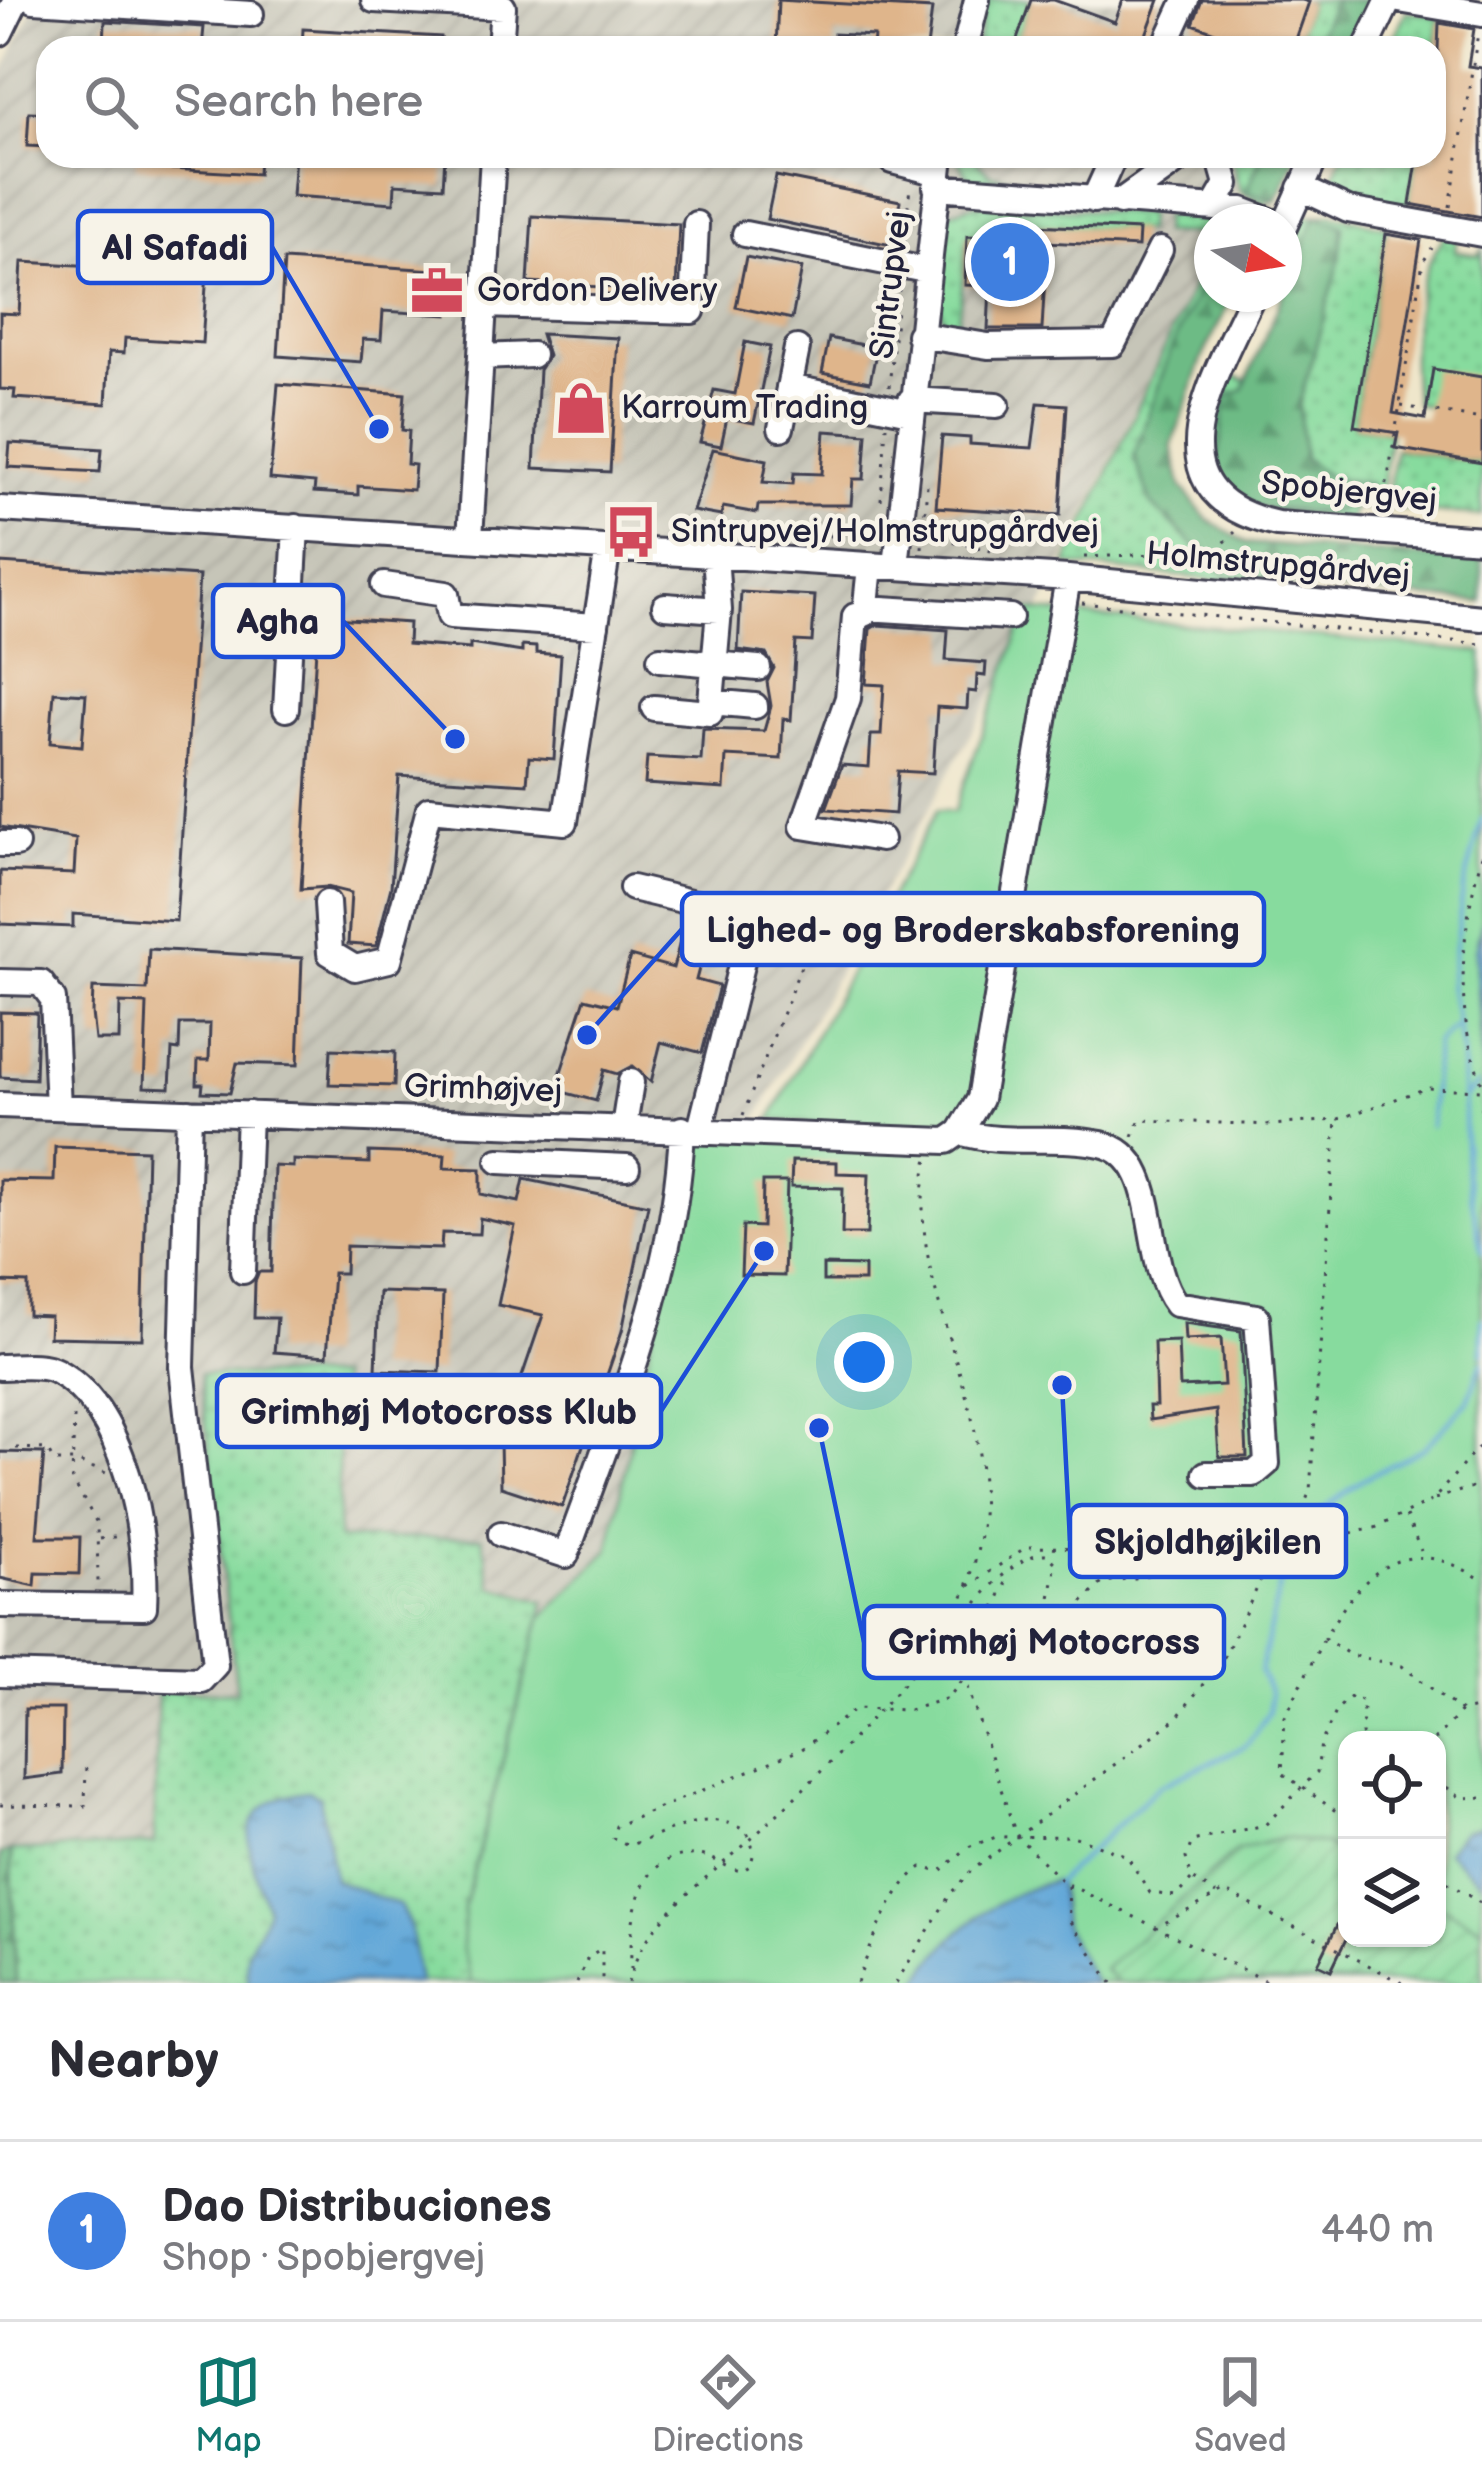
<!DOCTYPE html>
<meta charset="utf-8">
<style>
:root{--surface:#fff;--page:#f2f2f3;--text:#2b2b33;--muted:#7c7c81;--line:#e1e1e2;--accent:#0f766e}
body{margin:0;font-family:"Balsamiq Sans",sans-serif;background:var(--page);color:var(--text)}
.controls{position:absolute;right:36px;bottom:36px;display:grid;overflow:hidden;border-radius:24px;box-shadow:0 3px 9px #0004}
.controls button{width:108px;height:108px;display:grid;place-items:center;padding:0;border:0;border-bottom:3px solid var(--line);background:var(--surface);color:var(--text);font:60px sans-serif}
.compass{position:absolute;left:1194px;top:204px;width:108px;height:108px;border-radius:50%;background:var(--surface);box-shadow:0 3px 9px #0004;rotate:102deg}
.you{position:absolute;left:864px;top:1362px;width:42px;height:42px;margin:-30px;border:9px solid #fff;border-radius:50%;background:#1a73e8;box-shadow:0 0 0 18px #1a73e833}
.badge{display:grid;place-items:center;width:78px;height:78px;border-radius:50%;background:var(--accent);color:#fff;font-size:39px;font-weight:700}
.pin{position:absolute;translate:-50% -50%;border:6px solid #fff;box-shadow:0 3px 12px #0006}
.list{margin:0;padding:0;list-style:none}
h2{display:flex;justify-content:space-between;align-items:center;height:156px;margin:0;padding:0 48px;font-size:51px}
h2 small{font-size:39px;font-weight:400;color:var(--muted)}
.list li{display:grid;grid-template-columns:78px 1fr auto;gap:36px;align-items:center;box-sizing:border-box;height:180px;padding:0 48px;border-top:3px solid var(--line)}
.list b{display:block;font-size:45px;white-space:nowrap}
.list p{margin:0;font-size:39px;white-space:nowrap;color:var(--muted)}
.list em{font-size:39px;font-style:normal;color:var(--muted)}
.icon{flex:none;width:66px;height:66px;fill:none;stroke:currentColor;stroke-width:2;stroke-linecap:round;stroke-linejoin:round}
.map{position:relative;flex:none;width:1482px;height:1983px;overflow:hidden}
.search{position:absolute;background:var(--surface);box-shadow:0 3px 9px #0004;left:36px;right:36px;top:36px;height:132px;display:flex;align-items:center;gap:30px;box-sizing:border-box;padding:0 42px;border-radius:36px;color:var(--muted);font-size:45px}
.sheet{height:336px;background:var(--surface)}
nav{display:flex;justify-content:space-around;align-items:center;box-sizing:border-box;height:168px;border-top:3px solid var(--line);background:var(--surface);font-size:33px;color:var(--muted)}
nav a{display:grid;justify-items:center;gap:6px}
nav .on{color:var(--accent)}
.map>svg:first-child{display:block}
.industrial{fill:url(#industrial-furrows)}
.grass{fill:url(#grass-dots);stroke:#547e6c;stroke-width:3}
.forest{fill:url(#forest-firs);stroke:#486e60;stroke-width:3}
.park{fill:#87db9e;stroke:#547e6c;stroke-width:3;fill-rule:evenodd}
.garden{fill:url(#garden-furrows);stroke:#547e6c;stroke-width:3}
.water{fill:url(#water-ripples);stroke:#42648a;stroke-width:3}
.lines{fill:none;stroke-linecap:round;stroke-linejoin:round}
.stream{stroke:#62a7d8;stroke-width:4.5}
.building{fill:#dfb58b;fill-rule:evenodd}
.minor-casing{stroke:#413f51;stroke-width:30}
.path{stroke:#413f51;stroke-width:3;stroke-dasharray:3 9;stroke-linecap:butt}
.minor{stroke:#fff;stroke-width:24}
.labels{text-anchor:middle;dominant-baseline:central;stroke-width:9;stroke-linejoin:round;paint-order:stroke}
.street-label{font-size:33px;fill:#22223b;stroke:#f7f3e8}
.poi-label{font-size:33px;fill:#22223b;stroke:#f7f3e8;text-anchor:start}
.leader{fill:none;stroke:#1d4ed8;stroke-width:4.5}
.callout-dot{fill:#1d4ed8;stroke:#f7f3e8;stroke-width:4.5}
.callout{fill:#f7f3e8;stroke:#1d4ed8;stroke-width:4.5}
.callout-label{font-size:36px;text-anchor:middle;font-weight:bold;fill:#22223b}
</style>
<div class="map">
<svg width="1482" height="1983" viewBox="0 0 1482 1983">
<defs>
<pattern id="industrial-furrows" width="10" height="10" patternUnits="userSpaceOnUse" patternTransform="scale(3)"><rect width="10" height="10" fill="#c6c5b8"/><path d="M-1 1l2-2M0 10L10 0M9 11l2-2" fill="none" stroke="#aaa99f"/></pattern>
<pattern id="grass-dots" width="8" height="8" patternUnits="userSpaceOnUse" patternTransform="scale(3)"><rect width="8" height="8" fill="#87db9e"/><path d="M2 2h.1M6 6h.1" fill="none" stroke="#74bc89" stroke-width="1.8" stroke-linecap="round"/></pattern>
<pattern id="forest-firs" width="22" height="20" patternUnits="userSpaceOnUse" patternTransform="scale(3)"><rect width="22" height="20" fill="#6dbb85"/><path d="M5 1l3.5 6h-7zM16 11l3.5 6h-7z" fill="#59986e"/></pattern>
<pattern id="garden-furrows" width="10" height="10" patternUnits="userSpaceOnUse" patternTransform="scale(3)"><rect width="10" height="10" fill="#87db9e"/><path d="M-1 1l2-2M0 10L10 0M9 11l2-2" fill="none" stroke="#74bc89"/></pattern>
<pattern id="water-ripples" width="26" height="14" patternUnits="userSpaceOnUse" patternTransform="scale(3)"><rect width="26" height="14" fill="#62a7d8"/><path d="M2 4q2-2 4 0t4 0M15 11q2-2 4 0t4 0" fill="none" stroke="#5088b0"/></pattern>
</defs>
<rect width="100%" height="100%" fill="#f7f3e8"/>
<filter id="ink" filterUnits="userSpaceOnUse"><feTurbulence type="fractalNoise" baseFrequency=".00833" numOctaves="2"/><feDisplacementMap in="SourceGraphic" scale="24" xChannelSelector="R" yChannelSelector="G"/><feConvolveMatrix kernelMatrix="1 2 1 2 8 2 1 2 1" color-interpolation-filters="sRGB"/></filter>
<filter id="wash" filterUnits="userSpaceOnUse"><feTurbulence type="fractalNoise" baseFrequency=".004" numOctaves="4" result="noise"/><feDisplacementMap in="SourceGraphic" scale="48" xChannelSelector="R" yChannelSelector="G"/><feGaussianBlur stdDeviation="2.7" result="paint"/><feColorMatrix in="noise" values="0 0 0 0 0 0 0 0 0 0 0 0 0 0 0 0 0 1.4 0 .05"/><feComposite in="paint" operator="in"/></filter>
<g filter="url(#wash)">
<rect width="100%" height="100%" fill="#efe6cb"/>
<!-- industrial -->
<path class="industrial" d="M37,0H1324L1302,48H48V156H1253L1222,222H1212V244L1045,600L745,1140L609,1551L541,1618L544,1600L491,1586L481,1537L338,1540L238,1693L158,1692L154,1845L11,1852L16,1983H0V78Z"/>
<!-- grass -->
<path class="grass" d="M987,0H1031L1014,48H976Z
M1302,0H1334L1312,48H1293L1309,3Z
M1406,11L1440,17L1434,53V48H1389Z
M956,156H979L978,163L991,174L1021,180L968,178Z
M1232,156H1262L1246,191L1276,201L1265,204L1241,193Z
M1342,156H1418L1408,215L1326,193Z
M977,204L1147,214L1146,231L994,223L993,237L968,236L957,330L947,329L937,299L945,219L950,212Z
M1332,214L1387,227L1354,426L1390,432L1379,509L1352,508L1351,519C1297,515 1211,519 1204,445C1202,425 1220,392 1226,372L1247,381L1293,273L1284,268V249L1301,217Z
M1163,216L1226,219L1230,222H1212V234L1162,233Z
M1445,235L1457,236L1455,251L1478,255L1482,249V377L1427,406L1416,404C1407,353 1413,277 1445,235Z
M1212,244V261L1171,349L1134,456L1247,583L1066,565Z
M1395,449L1482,463V516L1386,508Z
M200,1374L339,1377L338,1539L482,1537L492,1586L545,1601L473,1872L618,1983H16L11,1851L154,1844L158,1691L237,1692Z"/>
<!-- forest -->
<path class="forest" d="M1334,0H1368L1346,48H1312Z
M1262,156H1297L1276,201L1246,191Z
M1316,216L1343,225L1340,260L1299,405L1304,458L1330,478L1369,483L1376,500L1326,513L1256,508L1216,474L1226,397L1243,389Z
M1212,261V294H1233L1202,359L1172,446L1181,486L1207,519L1247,543L1482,561V602L1248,583L1227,577L1151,504L1134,456L1171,349Z
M11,1851L16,1983H0V1854Z"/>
<!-- park -->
<path class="park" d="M1027,610L1482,652V1983H472L462,1948L464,1907L541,1618L609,1550L675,1219L682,1129L840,1126L770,1120L937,810L954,812ZM1347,1740H1437V1938H1347Z"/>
<!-- garden -->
<path class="garden" d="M1284,1838L1324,1844L1347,1856V1938H1437V1904L1482,1928V1983H1118L1104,1969L1237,1850Z"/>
<!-- water -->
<path class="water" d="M1482,922V1067L1475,952Z
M308,1791L320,1797L334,1880L400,1906L410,1926L419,1983H249C241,1937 259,1943 267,1908C248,1852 227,1803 308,1791Z
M1482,1826V1883L1447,1851L1463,1831Z
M1054,1881L1059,1887L1063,1926L1095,1983H917C950,1931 994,1896 1054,1881Z"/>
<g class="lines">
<!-- stream -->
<path class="stream" d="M1482,819L1463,890L1450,983L1462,1052L1466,1172L1482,1251
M1466,1096L1476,1085
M1431,1126L1436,1043L1454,1027
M1482,1319V1353
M1056,1883L1159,1786L1246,1746L1269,1712L1270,1693L1260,1672L1280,1584L1306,1521L1365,1478L1424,1448L1468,1401L1482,1362"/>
</g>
<g id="blocks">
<!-- building -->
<path class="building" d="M778,0L932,9L927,48H873L874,36L834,34V48H776Z
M1031,0H1054L1115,22L1123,0H1159L1141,48H1014Z
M1202,0H1302L1309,2L1293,48H1239L1242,42L1193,24Z
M105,21L204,27L202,48H104Z
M1439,23L1474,29L1468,66L1482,68V217L1410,204L1418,156H1434Z
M303,29L441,37V48H302Z
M29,112L48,113V147L27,146Z
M136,156H259L258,174L136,167Z
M295,156H445L443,187L395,184L394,203L292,196Z
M776,176L900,201L891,245L767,219Z
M532,216L679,224L676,291L528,283Z
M993,223L1139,230L1138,247L1047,242L1042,329H988L990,286L965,285L967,236L993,237Z
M1386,234L1421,240L1393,413L1425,419L1433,369L1482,377V463L1395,448L1398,433L1354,426Z
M746,257L802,268L792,319L736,307Z
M284,260L449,271L455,306L447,305V315L383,311L381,340L363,339L361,362L278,356Z
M22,262L207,272L202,343L125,338L124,353L109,352L106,404L14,398L15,390L0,389V313L19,314Z
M541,334L618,338L610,472L534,468L539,370L548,356Z
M829,338L877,348L870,382L822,373Z
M745,342L770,347L754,423L727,418L721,446L700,442L714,390L735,394Z
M278,384L405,394L402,430L409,431L407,464L415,465L413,490L358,486V495L314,492L315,483L270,479Z
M1038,403L1067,405L1060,515L936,507L942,436L970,438V444L1032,448Z
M825,431L867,434L864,479H853L851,505H758L757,513L723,507L721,516L693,511L713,449L767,460L763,482L793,484L794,473L822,474Z
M10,443L102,449L100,472L8,467Z
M0,563L199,576L176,921L73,914V927L0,924V871L74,874L76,839L0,827ZM54,692L86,694L82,746L50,743Z
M741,592L815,596L812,642L796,641L791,720L783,719L781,759L726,756L724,789L645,784L647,757L701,760L703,729L764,731L771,706L767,682L774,668L766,654L738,650Z
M318,617L409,623L408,644L470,649V644L522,652V646L536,647V653L561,655L554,759L529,757L527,784L399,776L391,887L376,946L348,944L351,893L327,887L301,889Z
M877,625L948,630L946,660L986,663L985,676L977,675L976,692L968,691L967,709L937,707L933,773L898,771L895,814L826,809L842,765L869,767L871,735H881L884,685L866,684L870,629Z
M686,919L710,926L696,980L719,986L702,1053L661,1042L651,1082L632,1066L617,1074L604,1070L596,1101L555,1090L585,998L617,1006L630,956L673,968Z
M149,949L302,958L298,1065L237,1063L230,1093L202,1092L203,1084H197L198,1060H209L210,1024H180L179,1050L172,1049L170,1088L144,1087L147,1004L120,1003L119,1040H95L92,1013L93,988L147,990Z
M0,1012L37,1013L35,1079L0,1077Z
M331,1049L395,1052L394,1086L329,1084Z
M55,1147L147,1150L142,1339L49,1337L50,1316L28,1315V1283L0,1282V1180L54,1181Z
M369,1152L445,1155L444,1168L481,1169V1194L519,1202L524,1179L648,1205L622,1331L562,1507L501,1487L500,1441L543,1315L498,1305L515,1226L480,1218L479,1234L442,1233L441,1249L346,1246L345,1273H333L327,1356L274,1352L277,1318H254L255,1282L259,1272H271L274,1166L293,1167V1160L369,1163Z
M792,1161L837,1162V1173L869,1174L867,1234H842L843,1188L791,1187Z
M763,1182H787L784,1276L741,1275L743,1226L762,1227Z
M823,1265L864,1266V1281H823Z
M379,1292L443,1294L440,1372L376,1370Z
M1184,1323L1241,1331L1247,1457H1219L1216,1410L1150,1420L1149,1406H1156L1154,1342L1178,1341L1180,1387L1224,1385L1221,1338L1185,1340Z
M0,1452L44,1453L37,1537H80L79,1574L36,1573L35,1586L0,1578Z
M25,1709H63L62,1774L24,1779Z
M1337,1925L1347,1930V1937L1331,1970L1318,1964Z"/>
</g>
</g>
<g filter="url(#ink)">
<use href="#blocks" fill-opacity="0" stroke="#413f51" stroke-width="3"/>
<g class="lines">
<!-- minor casing -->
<g class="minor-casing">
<path id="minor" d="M34,0L251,14
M374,0L503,7L500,48
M1399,0L1482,14
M0,33L16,0
M965,48L977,0
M1164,48L1186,0
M1366,48L1389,0
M893,156L892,161L938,173
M936,187L1242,210L1273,222
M1301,188L1348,210L1482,234
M1094,200L1114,156
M1120,202L1184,156
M1213,208L1227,184L1219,156
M1284,227L1316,156
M745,234L925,270
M1253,294C1216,375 1139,493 1277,524L1482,539
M484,305L692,311L696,224
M919,335L988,346L1113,344L1160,250
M482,357L532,355
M789,387L910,412
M911,400L997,405
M781,428L797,348
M0,509L1068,578L1482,618
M470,538L493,156
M896,566L941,156
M869,576L865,614L855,616L848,698L803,826L881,839
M384,585L446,594L450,616L596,626
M665,606L719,610
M866,608L1010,617
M660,659L758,668
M711,702L755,706
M654,708L710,713L719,610L715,555
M286,709L296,527
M0,844H16
M632,888L753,917L700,1130
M327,903L330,953L355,968L389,960L429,809L565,822L608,548
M0,982L41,983L53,999L58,1107
M0,1105L947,1141L960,1132L980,1099L1068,578
M624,1127L631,1082
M960,1132C1007,1147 1053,1134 1101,1144C1164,1157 1140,1258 1176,1304L1257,1317L1267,1463L1254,1474H1206
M499,1161L627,1167
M243,1271L249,1114
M0,1367C16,1367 42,1363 56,1371C126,1408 148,1536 144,1607L0,1605
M501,1534L566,1555C615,1417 676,1277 682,1129
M0,1674L201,1680L215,1665L182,1367L189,1112"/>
</g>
<!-- path -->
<path class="path" d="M1450,207L1478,33
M904,243L910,187
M889,387L899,289
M1401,406L1482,419
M881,500L886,426
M1383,508L1423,262L1432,248
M919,532L991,551
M806,539L880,530
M922,548L927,485
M1084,557L1207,552L1218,549L1235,532
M1082,603L1482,644
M1482,855C1461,927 1453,1014 1482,1083
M1482,1107V1184
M743,1115L819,920
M1133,1136L1140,1120L1271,1125L1336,1120L1427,1088L1482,1090
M74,1417L72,1479L97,1523L98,1585
M16,1448L47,1449L54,1461H76L106,1473
M1435,1499L1482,1484
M1406,1516L1421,1551
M100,1539L121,1536
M969,1586L1026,1547L1124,1548L1169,1538L1277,1533L1327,1538L1375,1528L1433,1500L1482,1443
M955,1616L969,1691L1016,1835L1063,1882L1270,1983
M959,1634C968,1607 1017,1551 1046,1554L1056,1563L1049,1604L1054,1617L1065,1620L1103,1582L1143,1577L1179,1559L1213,1566L1236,1551L1260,1566L1277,1542
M1323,1640L1285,1717L1282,1773L1347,1819
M1461,1711L1402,1666L1350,1655L1324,1638C1365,1569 1405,1530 1482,1580
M1434,1740L1461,1711L1482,1707
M1437,1780L1461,1798L1482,1797
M0,1805L85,1806L86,1764
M1437,1876L1482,1904
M1194,1880L1216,1894
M1068,1886L1069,1920L1112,1983
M1155,1928L1225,1891L1403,1983
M631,1969C630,1924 633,1851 698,1855C714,1856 726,1869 742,1871L751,1865L754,1851L747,1832C705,1804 667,1836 628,1845L613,1838L616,1826L802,1749L857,1708L909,1710L948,1698L966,1676L1009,1575
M577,1983L588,1957L602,1948V1983
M628,1983C643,1920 705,1881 750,1840C806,1788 937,1661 964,1594C1030,1433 896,1302 928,1158
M857,1983C872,1944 889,1891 922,1867L940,1872L968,1847L996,1837L1073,1836L1127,1856L1150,1893L1176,1896L1192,1879L1186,1858L1192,1841L1265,1825L1317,1772L1321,1743L1338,1708L1353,1695L1363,1702L1362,1740
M896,1983L951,1893L971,1871L1176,1719L1224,1657L1282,1536L1304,1505L1310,1491L1336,1120"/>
<!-- minor -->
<use href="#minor" class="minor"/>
</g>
</g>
<!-- icons -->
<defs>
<g id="office-bare" transform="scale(4.14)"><path d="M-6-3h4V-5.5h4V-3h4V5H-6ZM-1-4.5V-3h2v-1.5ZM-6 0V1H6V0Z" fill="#d1495b" stroke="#f7f3e8" stroke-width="2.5" paint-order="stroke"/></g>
<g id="shop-bare" transform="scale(4.14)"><path d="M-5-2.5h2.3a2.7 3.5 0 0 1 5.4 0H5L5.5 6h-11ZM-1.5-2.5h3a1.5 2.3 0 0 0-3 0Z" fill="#d1495b" stroke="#f7f3e8" stroke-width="2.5" paint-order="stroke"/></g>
<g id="bus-bare" transform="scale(4.14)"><path d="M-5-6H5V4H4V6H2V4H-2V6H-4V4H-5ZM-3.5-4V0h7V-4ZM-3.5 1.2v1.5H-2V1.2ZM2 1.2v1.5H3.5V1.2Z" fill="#d1495b" stroke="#f7f3e8" stroke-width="2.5" paint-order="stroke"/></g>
</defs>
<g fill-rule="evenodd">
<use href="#office-bare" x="437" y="291"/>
<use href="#shop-bare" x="581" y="408"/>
<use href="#bus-bare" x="631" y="532"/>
</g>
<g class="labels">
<!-- street labels -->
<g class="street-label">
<text transform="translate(891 285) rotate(-83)">Sintrupvej</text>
<text transform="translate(1349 492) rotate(6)">Spobjergvej</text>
<text transform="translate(1278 565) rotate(5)">Holmstrupgårdvej</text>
<text transform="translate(483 1089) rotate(2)">Grimhøjvej</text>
</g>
<!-- poi labels -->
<g class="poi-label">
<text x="477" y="291">Gordon Delivery</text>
<text x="621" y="408">Karroum Trading</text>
<text x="671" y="532">Sintrupvej/Holmstrupgårdvej</text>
</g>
</g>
<!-- callouts -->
<path class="leader" d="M379 429L272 247M455 739L343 621M587 1035L682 929M764 1251L661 1411M1062 1385L1070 1541M819 1428L864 1642"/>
<g class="callout-dot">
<circle cx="379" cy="429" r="12"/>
<circle cx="455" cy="739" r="12"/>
<circle cx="587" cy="1035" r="12"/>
<circle cx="764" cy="1251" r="12"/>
<circle cx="1062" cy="1385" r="12"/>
<circle cx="819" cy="1428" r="12"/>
</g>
<g class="callout">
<rect x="78" y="211" width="194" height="72" rx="12"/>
<rect x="213" y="585" width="130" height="72" rx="12"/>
<rect x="682" y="893" width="582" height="72" rx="12"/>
<rect x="217" y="1375" width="444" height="72" rx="12"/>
<rect x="1070" y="1505" width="276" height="72" rx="12"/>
<rect x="864" y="1606" width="360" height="72" rx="12"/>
</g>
<g class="callout-label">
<text x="175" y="260">Al Safadi</text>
<text x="278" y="634">Agha</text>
<text x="973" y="942">Lighed- og Broderskabsforening</text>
<text x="439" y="1424">Grimhøj Motocross Klub</text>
<text x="1208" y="1554">Skjoldhøjkilen</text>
<text x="1044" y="1654">Grimhøj Motocross</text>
</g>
</svg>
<div class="controls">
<button><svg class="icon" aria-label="locate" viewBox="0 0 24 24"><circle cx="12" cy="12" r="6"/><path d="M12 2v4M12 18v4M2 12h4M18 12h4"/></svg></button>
<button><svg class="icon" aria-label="layers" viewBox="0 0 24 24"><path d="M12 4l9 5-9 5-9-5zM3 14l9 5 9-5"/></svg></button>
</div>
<svg class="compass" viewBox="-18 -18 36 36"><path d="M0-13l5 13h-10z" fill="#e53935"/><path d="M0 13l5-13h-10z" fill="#7c7c81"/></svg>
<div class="you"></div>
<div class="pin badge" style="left:1010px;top:262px;background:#3f7fe0">1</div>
<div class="search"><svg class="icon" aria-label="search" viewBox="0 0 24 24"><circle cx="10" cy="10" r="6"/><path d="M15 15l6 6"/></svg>Search here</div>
</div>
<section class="sheet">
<h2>Nearby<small></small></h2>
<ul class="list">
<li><span class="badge" style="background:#3f7fe0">1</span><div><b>Dao Distribuciones</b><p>Shop · Spobjergvej</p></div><em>440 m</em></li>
</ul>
</section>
<nav>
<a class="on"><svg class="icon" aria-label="map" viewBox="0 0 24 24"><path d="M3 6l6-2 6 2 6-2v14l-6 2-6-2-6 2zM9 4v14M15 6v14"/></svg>Map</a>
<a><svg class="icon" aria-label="directions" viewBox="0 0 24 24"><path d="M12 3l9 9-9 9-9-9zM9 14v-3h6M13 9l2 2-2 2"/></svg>Directions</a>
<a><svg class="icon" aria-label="saved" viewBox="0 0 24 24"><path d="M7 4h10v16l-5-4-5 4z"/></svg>Saved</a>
</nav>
